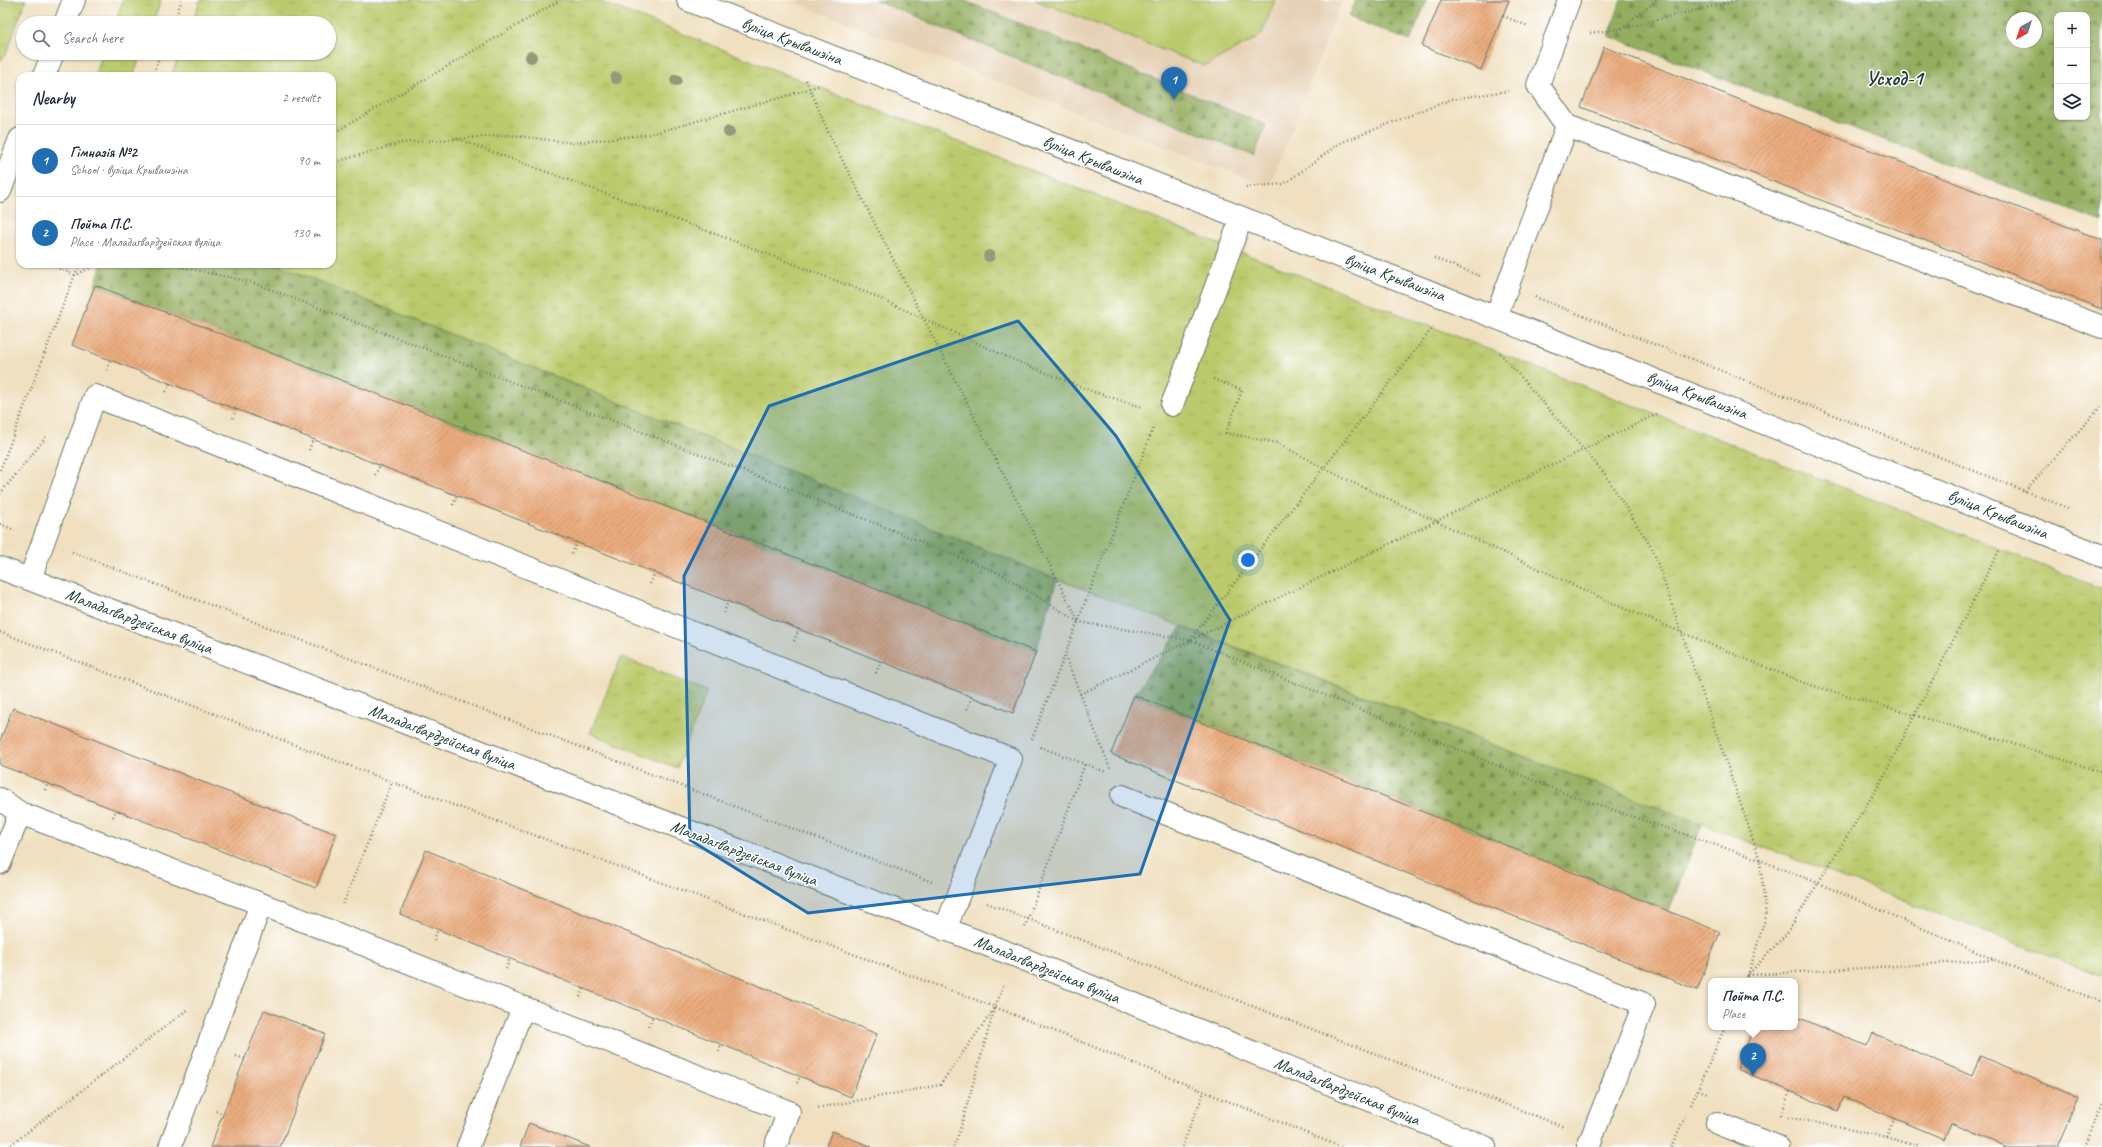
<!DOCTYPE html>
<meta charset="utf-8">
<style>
:root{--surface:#fff;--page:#f2f2f3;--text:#1f2937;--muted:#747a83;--line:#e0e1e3;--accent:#1f6fb2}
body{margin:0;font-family:Caveat,sans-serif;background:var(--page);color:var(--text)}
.controls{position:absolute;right:12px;top:12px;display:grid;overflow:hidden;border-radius:8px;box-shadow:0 1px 3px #0004}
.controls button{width:36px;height:36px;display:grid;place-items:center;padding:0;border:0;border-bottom:1px solid var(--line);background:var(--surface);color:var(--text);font:20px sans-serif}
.compass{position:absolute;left:2006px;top:12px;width:36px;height:36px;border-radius:50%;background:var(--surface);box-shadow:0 1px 3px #0004;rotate:219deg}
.you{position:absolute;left:1248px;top:560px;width:14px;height:14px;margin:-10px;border:3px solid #fff;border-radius:50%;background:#1a73e8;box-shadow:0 0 0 6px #1a73e833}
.badge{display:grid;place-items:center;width:26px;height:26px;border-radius:50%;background:var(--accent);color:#fff;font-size:13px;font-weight:700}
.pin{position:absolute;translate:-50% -33px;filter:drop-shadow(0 1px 2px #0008)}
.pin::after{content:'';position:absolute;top:21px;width:14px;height:12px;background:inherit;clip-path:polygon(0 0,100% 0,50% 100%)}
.popup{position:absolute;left:1708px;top:978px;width:90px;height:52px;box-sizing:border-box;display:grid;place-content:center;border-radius:8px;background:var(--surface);filter:drop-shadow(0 1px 3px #0005);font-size:13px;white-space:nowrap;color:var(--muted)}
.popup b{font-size:15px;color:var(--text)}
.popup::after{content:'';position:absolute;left:50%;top:100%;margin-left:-8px;border:8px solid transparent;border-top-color:var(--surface)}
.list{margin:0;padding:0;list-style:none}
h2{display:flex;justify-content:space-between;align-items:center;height:52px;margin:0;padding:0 16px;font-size:17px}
h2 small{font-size:13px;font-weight:400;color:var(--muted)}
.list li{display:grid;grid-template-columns:26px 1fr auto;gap:12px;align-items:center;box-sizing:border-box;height:72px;padding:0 16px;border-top:1px solid var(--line)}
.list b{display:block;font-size:15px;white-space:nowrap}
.list p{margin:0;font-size:13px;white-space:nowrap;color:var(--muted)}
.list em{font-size:13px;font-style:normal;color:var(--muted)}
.icon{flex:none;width:22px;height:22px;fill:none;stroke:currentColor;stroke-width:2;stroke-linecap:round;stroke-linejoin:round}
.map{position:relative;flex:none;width:2102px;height:1147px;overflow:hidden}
.search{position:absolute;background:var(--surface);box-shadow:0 1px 3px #0004;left:16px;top:16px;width:320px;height:44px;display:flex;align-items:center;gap:10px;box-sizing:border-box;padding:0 14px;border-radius:22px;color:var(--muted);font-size:15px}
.panel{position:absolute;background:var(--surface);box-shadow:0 1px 3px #0004;left:16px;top:72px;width:320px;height:196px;border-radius:12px}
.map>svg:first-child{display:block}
.built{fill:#e6d1b6}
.grass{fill:url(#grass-tufts);stroke:#6d8450}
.forest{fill:url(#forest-firs);stroke:#5a764a;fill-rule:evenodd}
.pitch{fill:#bbca6c;stroke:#6d8450}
.building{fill:url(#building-hatch)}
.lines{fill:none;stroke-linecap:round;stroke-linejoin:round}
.minor-casing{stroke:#687665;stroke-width:24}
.major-casing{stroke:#687665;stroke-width:24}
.path{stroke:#687665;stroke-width:2.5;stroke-dasharray:1 3;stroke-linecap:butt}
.minor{stroke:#fff;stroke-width:22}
.major{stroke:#fff;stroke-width:22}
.tree{fill:#929a7b}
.marked{fill:#1f6fb2;fill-opacity:0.2;stroke:#1f6fb2;stroke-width:3;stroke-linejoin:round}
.labels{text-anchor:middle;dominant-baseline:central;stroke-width:3;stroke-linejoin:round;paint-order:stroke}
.street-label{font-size:17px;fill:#1f3d34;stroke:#fff}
.district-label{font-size:21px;font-weight:bold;fill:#1f3d34;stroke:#fff}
</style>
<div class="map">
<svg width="2102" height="1147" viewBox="0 0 2102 1147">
<defs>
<pattern id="grass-tufts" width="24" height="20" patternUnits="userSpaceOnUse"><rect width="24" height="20" fill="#bbca6c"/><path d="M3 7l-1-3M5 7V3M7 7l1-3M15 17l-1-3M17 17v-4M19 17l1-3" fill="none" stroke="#a0ae5e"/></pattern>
<pattern id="forest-firs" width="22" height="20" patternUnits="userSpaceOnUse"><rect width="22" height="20" fill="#94ae60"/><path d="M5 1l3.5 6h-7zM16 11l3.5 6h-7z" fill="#788f50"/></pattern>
<pattern id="building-hatch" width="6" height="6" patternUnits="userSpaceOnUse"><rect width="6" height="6" fill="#ebac7e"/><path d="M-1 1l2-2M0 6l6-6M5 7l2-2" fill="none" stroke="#be8d68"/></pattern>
</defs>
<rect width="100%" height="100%" fill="#fff"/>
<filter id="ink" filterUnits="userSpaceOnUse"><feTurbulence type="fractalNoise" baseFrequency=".025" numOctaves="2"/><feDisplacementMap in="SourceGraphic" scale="8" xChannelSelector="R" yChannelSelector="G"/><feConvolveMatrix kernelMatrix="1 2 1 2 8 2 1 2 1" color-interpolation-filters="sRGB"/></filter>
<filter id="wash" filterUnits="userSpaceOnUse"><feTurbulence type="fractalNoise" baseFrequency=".012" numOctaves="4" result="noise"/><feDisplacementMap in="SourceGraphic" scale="16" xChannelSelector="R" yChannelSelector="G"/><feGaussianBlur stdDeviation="0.9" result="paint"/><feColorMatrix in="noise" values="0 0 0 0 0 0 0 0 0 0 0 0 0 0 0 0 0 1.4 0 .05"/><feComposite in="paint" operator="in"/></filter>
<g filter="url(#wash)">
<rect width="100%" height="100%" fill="#f0e0c0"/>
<path class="built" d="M789,0h553l-73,187z"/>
<path class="grass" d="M0,0h26l-20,54 -6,7z
M123,0h38l-8,23h-38z
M200,0h396l1506,589v387l-1045,-397 -781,-315h56v-188h-161l9,-23h149v-30h-137z
M103,53h39l-9,23h-38z
M621,657l86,34 -30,77 -87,-35z"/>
<path class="forest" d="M874,0h89l303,125 -12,31z
M1356,0h71l-17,41 -61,-24z
M1621,0h481v222l-493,-186zM2057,15h30v102h-30zM2012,18h24v24h-24z
M102,264h174l781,315 -21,73 -493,-194 -448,-173z
M1181,627l521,197 -33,87 -535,-216z"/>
<path class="pitch" d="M1035,0h240l-14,36 -57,30z"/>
<g id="blocks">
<path class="building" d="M1441,0h68l-28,70 -59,-24z
M1604,47l498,193v69l-521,-202z
M95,285l448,173 493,194 -23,61 -941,-368z
M1134,695l586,237 -23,58 -586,-236z
M13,708l323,126 -20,54 -316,-123v-24z
M426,850l451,184 -26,63 -451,-183z
M264,1010l61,24 -45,113h-70z
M1795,1016l72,30 6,-13 99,43 8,-20 99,42 -21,49h-51l-56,-24 -7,16 -100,-42 -6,14 -101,-42 17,-42h41z
M529,1123l61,24h-70z
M832,1131l40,16h-46z"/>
</g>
</g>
<g filter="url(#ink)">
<use href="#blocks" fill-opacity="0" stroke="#687665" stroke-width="1"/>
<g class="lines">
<defs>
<path id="minor" d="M688,0l1414,556
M1567,126l535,201
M1496,317l71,-191 -29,-41 31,-85
M1172,405l69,-186
M0,568l1016,388 469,191
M30,579l65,-183 916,363 -66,171
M1122,796l522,208 -56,143
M0,799l20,14 241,91 528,208 -14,35
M0,863l20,-50
M1717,1123l61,24
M170,1147l91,-243
M468,1147l55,-139"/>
<path id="major" d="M65,23l9,-23
M44,76l9,-23
M0,191l20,-52"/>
</defs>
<use href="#minor" class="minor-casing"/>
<use href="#major" class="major-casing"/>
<path class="path" d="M1503,16l25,10
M173,23l9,-23
M1621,28l36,-28
M1590,33l29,-4 119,-29
M152,76l9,-23
M806,80l23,54 250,488
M332,134l228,-134
M455,138l287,106 128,50 144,66 80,32 48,15
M332,163l69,-20 109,-8 63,8 78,-9 142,-40 27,-9
M1246,187l38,-3 56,-41 112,-44 56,-8
M1434,258l46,18
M48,264l27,11 24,-11
M168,264l83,18 516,198 232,93 80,49 111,18 377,154 193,66 58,23 177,77 107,42
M1535,297l533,211
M1500,353l104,120 49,77 107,310 6,56 -18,59 246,-15
M107,370l3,-9
M1213,379l29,11 -16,43 51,10 62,33 284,132 181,75 203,59 95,30
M166,392l4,-9
M233,418l3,-9
M309,450l4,-11
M0,470l79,-206
M375,475l5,-10
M2025,491l77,-86
M0,494l47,-58
M453,505l4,-10
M0,524l15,6
M72,552l860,330
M572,554l5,-13
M650,584l5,-12
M724,613l4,-13
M0,632l392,150 603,225 346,140
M1190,640l244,-314
M794,641l5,-12
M1065,656l45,112
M876,673l5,-12
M1080,694l577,-280
M967,709l5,-12
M1032,739l121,-310
M1040,747l66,25
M45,790l3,-7
M113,817l3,-7
M987,903l577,224
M343,904l49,-122
M1025,927l60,-163
M434,940l4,-11
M506,969l4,-11
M1746,981l2,-6 39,-42 92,-148 121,-236
M580,997l4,-9
M649,1026l4,-9
M719,1052l2,-7
M236,1056l9,3
M797,1083l3,-6
M1698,1090l10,3
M1691,1105l34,-78
M818,1108l122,-23 54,-76
M216,1111l7,3
M1781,1115l9,-24
M1788,1117l98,20 34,10
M1886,1137l9,-19
M8,1147l180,-138
M953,1147l6,-14 36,-126 9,-23
M1182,1147l22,-55
M1671,1147l15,-32
M2005,1147v-1
M2085,1147l17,-43"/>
<use href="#minor" class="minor"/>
<use href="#major" class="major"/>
</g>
<g class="tree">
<circle cx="531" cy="57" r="6"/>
<circle cx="616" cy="78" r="6"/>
<circle cx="676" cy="80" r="6"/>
<circle cx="729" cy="132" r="6"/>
<circle cx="989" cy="256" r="6"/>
</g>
</g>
<path class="marked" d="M1018,321l98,115 114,184 -90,254 -332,39 -118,-73 -6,-264 85,-170z"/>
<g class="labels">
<g class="street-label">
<text transform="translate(792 41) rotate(21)">вуліца Крывашэіна</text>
<text transform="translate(1093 160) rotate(22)">вуліца Крывашэіна</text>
<text transform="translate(1395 277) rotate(21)">вуліца Крывашэіна</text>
<text transform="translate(1697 395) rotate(21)">вуліца Крывашэіна</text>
<text transform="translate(1998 514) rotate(22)">вуліца Крывашэіна</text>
<text transform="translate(139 621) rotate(21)">Маладагвардзейская вуліца</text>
<text transform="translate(442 737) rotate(21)">Маладагвардзейская вуліца</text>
<text transform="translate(744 853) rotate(21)">Маладагвардзейская вуліца</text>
<text transform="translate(1047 969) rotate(22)">Маладагвардзейская вуліца</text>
<text transform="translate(1347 1091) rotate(22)">Маладагвардзейская вуліца</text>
</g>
<g class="district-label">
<text x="1894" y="78">Усход-1</text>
</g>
</g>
</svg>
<div class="controls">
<button>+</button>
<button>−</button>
<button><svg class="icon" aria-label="layers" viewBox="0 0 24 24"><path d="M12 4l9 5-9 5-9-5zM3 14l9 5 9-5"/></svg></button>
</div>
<svg class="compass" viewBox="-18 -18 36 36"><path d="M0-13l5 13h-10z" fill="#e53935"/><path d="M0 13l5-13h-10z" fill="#747a83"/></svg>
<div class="you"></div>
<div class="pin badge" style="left:1174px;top:100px">1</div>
<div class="pin badge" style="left:1753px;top:1076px">2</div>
<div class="popup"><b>Пойта П.С.</b>Place</div>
<div class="search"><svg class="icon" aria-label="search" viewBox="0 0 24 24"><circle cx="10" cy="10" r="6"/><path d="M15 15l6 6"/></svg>Search here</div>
<section class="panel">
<h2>Nearby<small>2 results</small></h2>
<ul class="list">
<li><span class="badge">1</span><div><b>Гімназія №2</b><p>School · вуліца Крывашэіна</p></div><em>90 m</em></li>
<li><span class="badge">2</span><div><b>Пойта П.С.</b><p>Place · Маладагвардзейская вуліца</p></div><em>130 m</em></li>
</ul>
</section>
</div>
